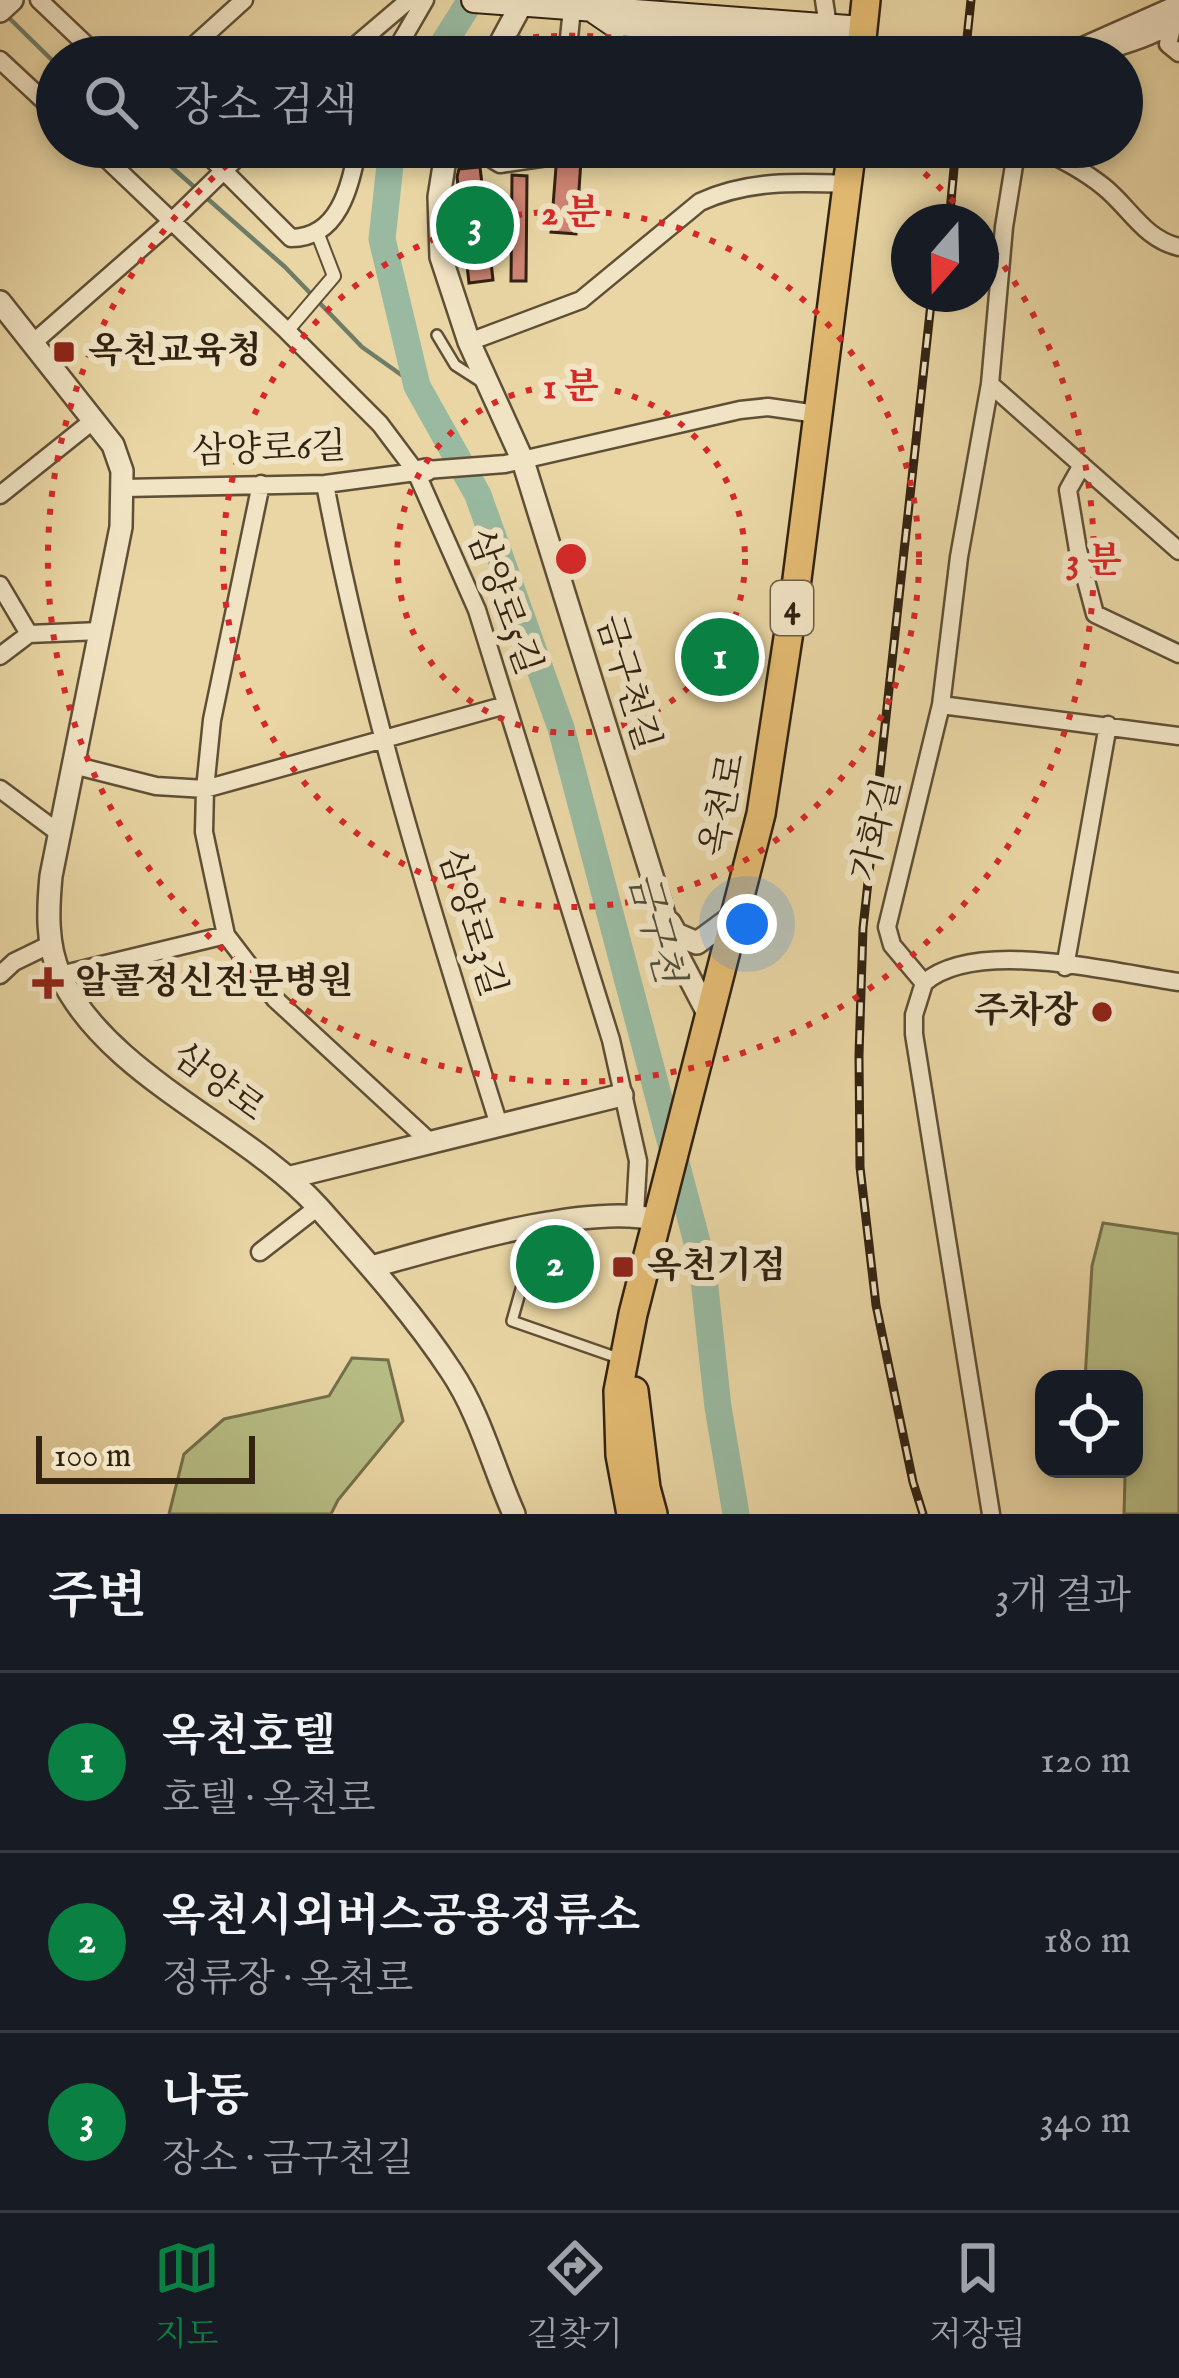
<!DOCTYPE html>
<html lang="ko">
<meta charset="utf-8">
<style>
:root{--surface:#171b24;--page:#20242c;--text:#f1f3f6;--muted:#9ea1a6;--line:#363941;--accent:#0b8043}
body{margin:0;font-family:"IM FELL English","Noto Serif KR",serif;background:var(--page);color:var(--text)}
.controls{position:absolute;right:36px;bottom:36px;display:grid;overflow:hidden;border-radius:24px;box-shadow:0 6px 18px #0003}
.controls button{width:108px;height:108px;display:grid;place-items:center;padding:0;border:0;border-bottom:3px solid var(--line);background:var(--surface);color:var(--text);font:60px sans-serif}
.compass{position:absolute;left:891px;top:204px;width:108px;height:108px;border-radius:50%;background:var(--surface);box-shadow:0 6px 18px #0003;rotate:200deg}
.scale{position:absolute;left:36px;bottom:30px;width:219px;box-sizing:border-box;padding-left:12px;border:6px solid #312212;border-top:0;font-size:33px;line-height:42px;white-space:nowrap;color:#312212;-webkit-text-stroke:9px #f1e4c4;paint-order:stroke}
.you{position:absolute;left:747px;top:924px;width:42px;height:42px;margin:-30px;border:9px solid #fff;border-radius:50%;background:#1a73e8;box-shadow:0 0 0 18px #1a73e833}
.badge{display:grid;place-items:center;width:78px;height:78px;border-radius:50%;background:var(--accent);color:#fff;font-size:39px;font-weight:700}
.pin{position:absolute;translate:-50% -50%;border:6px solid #fff;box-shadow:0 3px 12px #0006}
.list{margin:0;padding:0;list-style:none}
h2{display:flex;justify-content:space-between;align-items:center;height:156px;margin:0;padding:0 48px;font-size:51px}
h2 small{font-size:39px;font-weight:400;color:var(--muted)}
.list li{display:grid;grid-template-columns:78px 1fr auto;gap:36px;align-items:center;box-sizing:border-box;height:180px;padding:0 48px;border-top:3px solid var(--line)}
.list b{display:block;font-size:45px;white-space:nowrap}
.list p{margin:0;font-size:39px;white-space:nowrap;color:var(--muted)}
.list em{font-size:39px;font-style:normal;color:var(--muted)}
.icon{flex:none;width:66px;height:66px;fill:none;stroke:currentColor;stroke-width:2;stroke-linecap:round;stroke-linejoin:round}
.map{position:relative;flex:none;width:1179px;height:1514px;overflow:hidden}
.search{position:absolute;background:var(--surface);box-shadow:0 6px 18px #0003;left:36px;right:36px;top:36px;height:132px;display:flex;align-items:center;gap:30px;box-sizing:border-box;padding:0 42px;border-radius:66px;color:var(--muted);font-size:45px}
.sheet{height:696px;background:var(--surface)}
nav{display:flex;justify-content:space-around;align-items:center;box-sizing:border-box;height:168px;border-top:3px solid var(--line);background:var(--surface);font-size:33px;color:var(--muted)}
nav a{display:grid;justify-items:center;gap:6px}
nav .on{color:var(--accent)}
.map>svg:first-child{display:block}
.green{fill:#b7bd85;stroke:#74704c;stroke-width:3}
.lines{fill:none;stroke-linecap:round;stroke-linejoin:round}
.stream{stroke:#6f7d68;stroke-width:4.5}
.river{stroke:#99baa1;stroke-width:27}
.building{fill:#cf8473;stroke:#312212;stroke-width:3}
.tertiary-tunnel{stroke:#c4b287;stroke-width:21;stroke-dasharray:21 10;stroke-linecap:butt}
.service-casing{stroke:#5f4f36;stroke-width:14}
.pedestrian-casing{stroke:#5f4f36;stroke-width:16}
.minor-casing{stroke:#5f4f36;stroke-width:21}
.tertiary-casing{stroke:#5f4f36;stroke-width:26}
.secondary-casing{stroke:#312212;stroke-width:28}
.primary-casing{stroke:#312212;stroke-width:32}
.service{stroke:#f1e4c4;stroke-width:9}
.pedestrian{stroke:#f1e4c4;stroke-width:12}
.minor{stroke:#f1e4c4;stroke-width:16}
.tertiary{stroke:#f1e4c4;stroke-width:21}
.secondary{stroke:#f1e4c4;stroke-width:24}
.primary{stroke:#e4bb72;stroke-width:27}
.rail-casing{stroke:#312212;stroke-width:9}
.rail{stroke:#f1e4c4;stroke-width:4.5;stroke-dasharray:14;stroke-linecap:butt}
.ring{fill:none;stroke:#d62828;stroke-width:6;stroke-dasharray:6 12}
.poi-dot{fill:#8f2418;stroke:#f1e4c4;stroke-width:4.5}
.labels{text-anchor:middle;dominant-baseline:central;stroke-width:12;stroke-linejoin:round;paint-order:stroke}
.shield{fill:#f1e4c4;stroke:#6b5c47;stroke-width:3}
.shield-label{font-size:33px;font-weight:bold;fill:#312212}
.poi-label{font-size:36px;font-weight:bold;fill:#312212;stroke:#f1e4c4;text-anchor:start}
.street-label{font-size:36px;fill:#312212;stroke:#f1e4c4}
.water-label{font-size:39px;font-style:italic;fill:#50503d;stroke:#f1e4c4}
.centre{fill:#d62828;stroke:#f1e4c4;stroke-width:6}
.ring-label{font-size:36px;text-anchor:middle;font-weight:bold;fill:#d62828;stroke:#f1e4c4;stroke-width:12;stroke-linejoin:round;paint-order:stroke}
</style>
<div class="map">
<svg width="1179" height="1514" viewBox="0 0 1179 1514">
<rect width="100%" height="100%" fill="#e9d6a4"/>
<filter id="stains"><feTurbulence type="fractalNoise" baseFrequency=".00167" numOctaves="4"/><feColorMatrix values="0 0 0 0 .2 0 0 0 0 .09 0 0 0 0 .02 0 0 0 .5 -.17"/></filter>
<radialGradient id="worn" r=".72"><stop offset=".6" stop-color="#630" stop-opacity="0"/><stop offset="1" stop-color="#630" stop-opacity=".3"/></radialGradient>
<path class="green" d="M1103,1223l76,11v280h-55l1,-36 -9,-9h18v-90h-49l7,-113z
M352,1358l36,2 15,61 -65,79 -7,14h-162l15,-60 40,-35 105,-23z"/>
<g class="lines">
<path class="stream" d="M4,13l53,52
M149,147l136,120 77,80 55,39"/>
<path class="river" d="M435,57l36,-57
M392,147l-10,92 35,147 61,109 83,233 141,533 16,146 18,107"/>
</g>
<path class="building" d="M568,159l13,1 -5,74 -25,-2 5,-65z
M480,167l13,113 -24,3 -12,-106 2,-8z
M512,175l15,1 -1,105h-15z"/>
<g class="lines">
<path class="tertiary-tunnel" d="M794,47l151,10"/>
<defs>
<path id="service" d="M437,335l18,30 28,18
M527,1268l-15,53 109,38"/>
<path id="pedestrian" d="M287,331l47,-55 -17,-44"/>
<path id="minor" d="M39,0l60,57
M824,0l4,26
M1173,24l-5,20 11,9
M181,57l63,-57
M342,57l67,-57
M392,57l33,-57
M567,57l5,-48
M1091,57c29,-14 75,-18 88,-46
M0,60l57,53
M94,147l193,184 93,93 36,48 61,138 134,430 27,121 -3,53
M200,147l91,91c49,0 59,-53 67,-91
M472,147l28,17 47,-7 17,-10
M1036,147c25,12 47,23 68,40 26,21 40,52 75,60
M34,342l138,-121 76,-74
M469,342l112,-42 119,-98c47,-22 97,-20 148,-18
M990,384l189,167
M1082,465l-14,25 10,60 17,64 84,40
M426,470l79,-6 235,-54 28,-3 49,7
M261,484l-49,236 -7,69 -1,43 22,103 49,64 155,143
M325,484c41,218 107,429 174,641
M124,488l201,-4 91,-12
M0,495l95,-76
M0,585l29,49 -29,22
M29,634l71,-3
M941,705l238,31
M73,765l83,21 49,3 301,-84
M0,789l59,44
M1065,967l43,-242
M0,975l14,-13 37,-18
M60,975l166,-40
M924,983c52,-46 190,-10 255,-1
M260,1252l58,-45
M991,1514l-77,-480v-19l10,-32 -32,-38 -5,-18 54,-222 18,-148 31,-173 14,-157 13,-80"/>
<path id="tertiary" d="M0,11l12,-11
M493,57l28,-52
M1064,57l115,-51
M447,147l-8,50 2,60 28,85 54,119 152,489 36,69
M0,302l113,143 9,26 -1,56 -70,349c-3,32 -5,68 9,99 47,101 186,152 258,232 46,52 95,106 133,164 29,43 42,96 63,143
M416,472l10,-2
M670,923l6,11 21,9 38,-28
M291,1177l331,-82
M371,1267c72,-20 217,-65 286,-47"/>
<path id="secondary" d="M474,0l388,29
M596,12l25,17 173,18"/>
<path id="primary" d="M860,57l6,-57
M634,1391l12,97 7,26
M631,1514l-11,-59 -2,-64 15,-77 128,-500 36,-235 55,-432"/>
</defs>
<use href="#service" class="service-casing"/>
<use href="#pedestrian" class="pedestrian-casing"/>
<use href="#minor" class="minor-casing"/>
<use href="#tertiary" class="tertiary-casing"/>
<use href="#secondary" class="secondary-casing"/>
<use href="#primary" class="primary-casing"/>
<use href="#service" class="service"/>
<use href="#pedestrian" class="pedestrian"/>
<use href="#minor" class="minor"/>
<use href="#tertiary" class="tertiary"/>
<use href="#secondary" class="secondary"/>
<use href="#primary" class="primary"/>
<defs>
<path id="rail" d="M965,57l6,-57
M949,222l7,-75
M923,1514l-10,-32 -37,-177 -16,-138 -1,-112 4,-127 69,-634"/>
</defs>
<use href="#rail" class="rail-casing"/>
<use href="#rail" class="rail"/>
</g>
<g class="ring">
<circle cx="571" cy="559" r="174"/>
<circle cx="571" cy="559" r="348"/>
<path d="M427 56A523 523 0 0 1 715 56M897 150A523 523 0 0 1 969 219M983 237A523 523 0 1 1 245 150"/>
</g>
<g class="poi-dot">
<rect x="52" y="340" width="24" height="24" rx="6"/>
<path d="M42 965h12v12h12v12h-12v12h-12v-12h-12v-12h12z"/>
<circle cx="1102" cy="1012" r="12"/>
<rect x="611" y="1255" width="24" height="24" rx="6"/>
</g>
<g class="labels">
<rect class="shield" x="771" y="581" width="42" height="54" rx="9"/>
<g class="shield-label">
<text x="792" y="608">4</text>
</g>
<g class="poi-label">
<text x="88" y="352">옥천교육청</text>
<text x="75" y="983">알콜정신전문병원</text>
<text x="1078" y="1012" text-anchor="end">주차장</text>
<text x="647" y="1267">옥천기점</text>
</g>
<g class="street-label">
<text transform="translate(269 450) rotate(-2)">삼양로6길</text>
<text transform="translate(503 602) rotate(70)">삼양로5길</text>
<text transform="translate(627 683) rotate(73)">금구천길</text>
<text transform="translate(724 805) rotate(-79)">옥천로</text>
<text transform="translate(877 830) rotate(-76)">가화길</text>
<text transform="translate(471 923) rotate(73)">삼양로3길</text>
<text transform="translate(218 1083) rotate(37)">삼양로</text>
</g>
<g class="water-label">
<text transform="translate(654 928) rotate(75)">금구천</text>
</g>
</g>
<circle cx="571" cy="559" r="18" class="centre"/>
<g class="ring-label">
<text x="571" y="224">2 분</text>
<text x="571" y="398">1 분</text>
<text x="1094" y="572">3 분</text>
</g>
<rect width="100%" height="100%" filter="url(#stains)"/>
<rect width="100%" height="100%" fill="url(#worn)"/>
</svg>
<div class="controls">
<button><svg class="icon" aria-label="locate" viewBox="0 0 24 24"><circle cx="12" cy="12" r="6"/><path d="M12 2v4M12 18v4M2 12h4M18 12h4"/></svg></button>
</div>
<svg class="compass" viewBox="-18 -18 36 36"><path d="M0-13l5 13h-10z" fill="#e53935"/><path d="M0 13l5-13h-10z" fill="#9ea1a6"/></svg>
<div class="scale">100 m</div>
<div class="you"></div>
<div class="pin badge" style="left:720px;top:657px">1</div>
<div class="pin badge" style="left:555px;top:1264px">2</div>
<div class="pin badge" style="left:475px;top:225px">3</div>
<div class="search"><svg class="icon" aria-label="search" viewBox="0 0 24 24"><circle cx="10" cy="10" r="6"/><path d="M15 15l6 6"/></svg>장소 검색</div>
</div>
<section class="sheet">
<h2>주변<small>3개 결과</small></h2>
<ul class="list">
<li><span class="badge">1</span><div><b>옥천호텔</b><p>호텔 · 옥천로</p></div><em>120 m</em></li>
<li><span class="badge">2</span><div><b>옥천시외버스공용정류소</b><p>정류장 · 옥천로</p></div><em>180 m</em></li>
<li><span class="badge">3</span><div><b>나동</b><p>장소 · 금구천길</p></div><em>340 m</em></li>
</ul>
</section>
<nav>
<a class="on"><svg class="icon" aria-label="map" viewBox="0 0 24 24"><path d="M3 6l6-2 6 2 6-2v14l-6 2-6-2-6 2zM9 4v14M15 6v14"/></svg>지도</a>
<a><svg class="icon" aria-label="directions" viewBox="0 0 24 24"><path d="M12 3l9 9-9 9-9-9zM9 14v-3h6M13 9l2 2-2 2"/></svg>길찾기</a>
<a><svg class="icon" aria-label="saved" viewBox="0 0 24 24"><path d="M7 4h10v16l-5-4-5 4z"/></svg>저장됨</a>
</nav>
